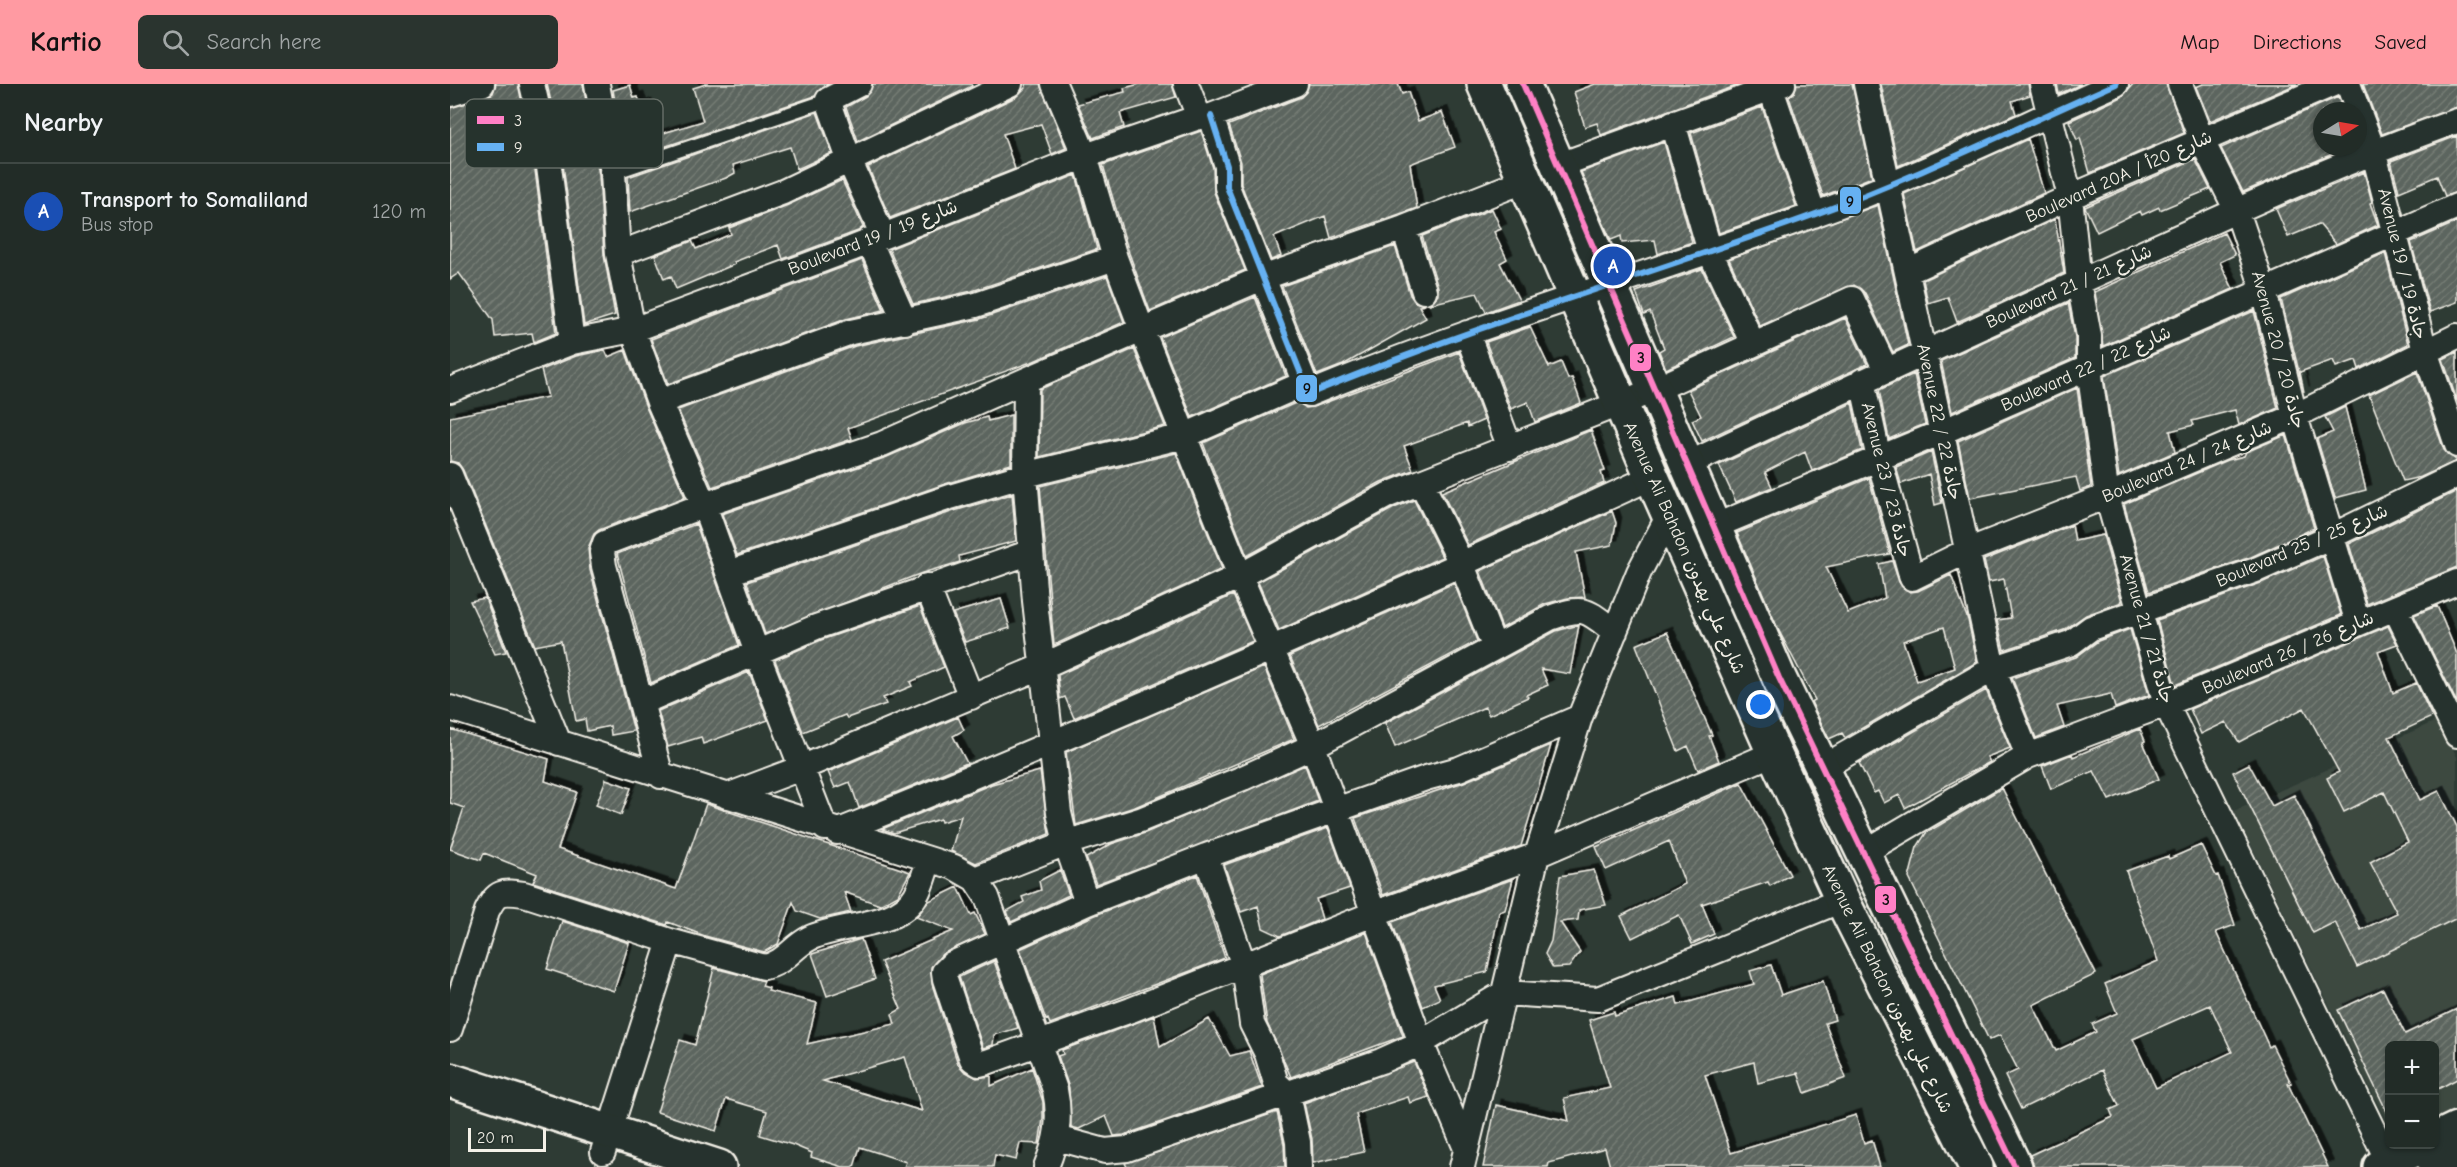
<!DOCTYPE html>
<meta charset="utf-8">
<style>
:root{--surface:#222c27;--page:#2a342f;--text:#f1f3f6;--muted:#a2a7a7;--line:#3f4844;--accent:#ff9aa2}
body{margin:0;font-family:"Comic Neue","Playpen Sans Arabic",sans-serif;background:var(--page);color:var(--text)}
.controls{position:absolute;right:18px;bottom:18px;display:grid;overflow:hidden;border-radius:9px;box-shadow:0 2px 4px #0004}
.controls button{width:54px;height:54px;display:grid;place-items:center;padding:0;border:0;border-bottom:2px solid var(--line);background:var(--surface);color:var(--text);font:30px sans-serif}
.compass{position:absolute;left:1863px;top:18px;width:54px;height:54px;border-radius:50%;background:var(--surface);box-shadow:0 2px 4px #0004;rotate:79deg}
.scale{position:absolute;left:18px;bottom:15px;width:78px;box-sizing:border-box;padding-left:6px;border:3px solid #f4f1e8;border-top:0;font-size:16px;line-height:21px;white-space:nowrap;color:#f4f1e8;-webkit-text-stroke:4px #26332d;paint-order:stroke}
.you{position:absolute;left:1311px;top:621px;width:21px;height:21px;margin:-15px;border:4px solid #fff;border-radius:50%;background:#1a73e8;box-shadow:0 0 0 9px #1a73e833}
.badge{display:grid;place-items:center;width:39px;height:39px;border-radius:50%;background:var(--accent);color:#fff;font-size:20px;font-weight:700}
.pin{position:absolute;translate:-50% -50%;border:3px solid #fff;box-shadow:0 2px 6px #0006}
.list{margin:0;padding:0;list-style:none}
h2{display:flex;justify-content:space-between;align-items:center;height:78px;margin:0;padding:0 24px;font-size:26px}
h2 small{font-size:20px;font-weight:400;color:var(--muted)}
.list li{display:grid;grid-template-columns:39px 1fr auto;gap:18px;align-items:center;box-sizing:border-box;height:96px;padding:0 24px;border-top:2px solid var(--line)}
.list b{display:block;font-size:22px;white-space:nowrap}
.list p{margin:0;font-size:20px;white-space:nowrap;color:var(--muted)}
.list em{font-size:20px;font-style:normal;color:var(--muted)}
.icon{flex:none;width:33px;height:33px;fill:none;stroke:currentColor;stroke-width:2;stroke-linecap:round;stroke-linejoin:round}
.map{position:relative;flex:none;width:2007px;height:1083px;overflow:hidden}
header{display:flex;align-items:center;gap:36px;box-sizing:border-box;height:84px;padding:0 30px;background:var(--accent);color:#111}
header strong{font-size:28px}
nav{display:flex;gap:33px;margin-inline-start:auto;font-size:21px}
.search{width:420px;height:54px;background:var(--page);display:flex;align-items:center;gap:15px;box-sizing:border-box;padding:0 21px;border-radius:9px;color:var(--muted);font-size:22px}
main{display:flex}
aside{flex:1;background:var(--surface)}
.map>svg:first-child{display:block}
.built{fill:#3c4841}
.building{fill:url(#building-hatch);stroke:#f4f1e8;stroke-width:1.5;fill-rule:evenodd;filter:url(#shadow)}
.lines{fill:none;stroke-linecap:round;stroke-linejoin:round}
.lane-casing{stroke:#f4f1e8;stroke-width:16}
.street-casing{stroke:#f4f1e8;stroke-width:28}
.secondary-casing{stroke:#f4f1e8;stroke-width:38}
.primary-casing{stroke:#f4f1e8;stroke-width:38}
.lane{stroke:#26332d;stroke-width:12}
.street{stroke:#26332d;stroke-width:24}
.secondary{stroke:#26332d;stroke-width:33}
.primary{stroke:#26332d;stroke-width:33}
.bus-1-casing{stroke:#26332d;stroke-width:10}
.bus-2-casing{stroke:#26332d;stroke-width:10}
.bus-1{stroke:#ff80c5;stroke-width:6}
.bus-2{stroke:#66b1f2;stroke-width:6}
.labels{text-anchor:middle;dominant-baseline:central;stroke-width:5;stroke-linejoin:round;paint-order:stroke}
.street-label{font-size:18px;fill:#f4f1e8;stroke:#26332d}
.key{fill:#26332d;stroke:#646c65;stroke-width:1.5}
.key-label{font-size:16px;fill:#f4f1e8}
.line-badge{stroke:#26332d;stroke-width:2}
.pale-badge-label{font-size:16px;text-anchor:middle;font-weight:bold;fill:#111}
</style>
<header>
<strong>Kartio</strong>
<div class="search"><svg class="icon" aria-label="search" viewBox="0 0 24 24"><circle cx="10" cy="10" r="6"/><path d="M15 15l6 6"/></svg>Search here</div>
<nav><a>Map</a><a>Directions</a><a>Saved</a></nav>
</header>
<main>
<aside>
<h2>Nearby<small></small></h2>
<ul class="list">
<li><span class="badge" style="background:#1a4fb4">A</span><div><b>Transport to Somaliland</b><p>Bus stop</p></div><em>120 m</em></li>
</ul>
</aside>
<div class="map">
<svg width="2007" height="1083" viewBox="0 0 2007 1083">
<defs>
<pattern id="building-hatch" width="6" height="6" patternUnits="userSpaceOnUse" patternTransform="scale(1.5)"><rect width="6" height="6" fill="#5c655e"/><path d="M-1 1l2-2M0 6l6-6M5 7l2-2" fill="none" stroke="#747c75"/></pattern>
<filter id="shadow"><feDropShadow dx="5.5" dy="-5.5" stdDeviation="0" flood-color="#0009"/></filter>
</defs>
<rect width="100%" height="100%" fill="#2e3b34"/>
<filter id="ink" filterUnits="userSpaceOnUse"><feTurbulence type="fractalNoise" baseFrequency=".0167" numOctaves="2"/><feDisplacementMap in="SourceGraphic" scale="12" xChannelSelector="R" yChannelSelector="G"/><feConvolveMatrix kernelMatrix="1 2 1 2 8 2 1 2 1" color-interpolation-filters="sRGB"/></filter>
<g filter="url(#ink)">
<path class="built" d="M1988,636l19,37v363l-22,12 -1,-86h-44l-1,81 -155,-316z"/>
<path class="building" d="M46,0h22l14,63 24,186 -22,9 -2,-9 -37,4 -2,-17 -34,-47 -9,6v-171l37,-11 6,-4z
M97,0h36l16,91 5,80 11,60 -31,10 -24,-183z
M256,0h122l-13,12 -190,64 -12,-70 17,-5 4,13 4,-1 3,9 5,-2 11,31 46,-14 -10,-33z
M423,0h98l1,2 -114,55 -12,-34 20,-11z
M575,0h15l26,64 -14,6 -11,-30 -38,10 12,35 -125,49 -22,-51 148,-70 10,-10z
M690,0h32l4,13 -56,16 4,14 -31,11 -15,-34 47,-12 -1,-4z
M859,0h89l4,10 6,-2 10,29 24,-9 13,35 -45,17 7,44 -86,30 -6,-22 -51,21 7,19 -10,4 -30,-76v-22l-12,-37 72,-28 5,-5z
M1145,0h146l-140,51 -4,-12 -12,4 -11,-35z
M1347,0h55l20,93 -49,19 -34,-99 5,-4z
M1431,0h147l2,11 -18,6 4,13 -118,52z
M1607,0h24l-22,10z
M1683,0h33l18,49 -94,40 -10,-35 -3,2 -8,-19 53,-24z
M1753,0h94l-87,37 -14,-34z
M1913,0h94v23l-75,27z
M1888,13l5,14h-21v36h27l-106,45 -22,-44z
M1312,23l34,99 -77,27 -28,-100z
M367,28l15,41 -35,16 -7,-22 -57,18 2,8 -9,5 -96,34 -2,-35z
M751,47l12,37 1,24 31,78 -95,41 -21,-58 -26,-88z
M2007,52v56l-12,4 -8,-20 -38,16 -8,-31z
M1578,55l16,54 -127,59 -13,-58z
M1214,58l28,100 -34,12 -3,-14 -33,3 -1,-7 -10,4 -30,-68z
M1745,75l15,30 -50,21 -1,-3 -17,8 -2,-4 -43,21 -12,-25z
M1914,88l8,30 -2,1 8,22 -42,19 -17,-20 -31,13 -12,-28z
M626,91l21,74 -125,42 -59,13 -24,-55z
M392,96l21,47 -5,4 -75,28 -5,-14 -44,17 1,2 -59,25 -5,-13 -7,3 -9,-24 37,-14 4,8 35,-15 -2,-6 59,-23z
M1428,121l30,140 -15,7 -28,-59 -11,-8 -94,41 -31,-67z
M1042,125l9,20 -7,3 13,27 -7,4 19,37 -33,12 -9,-19 -47,11 8,-9v-8l-16,-51z
M1605,135l9,54 -107,49 -9,-25 -20,6 -5,-23z
M2007,138v80l-27,10 -19,-70z
M1774,149l11,22 -15,7 13,27 -130,57 -8,-54z
M945,162l15,49 5,7 10,3 -6,1 7,12 -83,47 -26,10 -35,-89z
M1935,169l23,91 -49,25 -3,-9 -20,7 -3,-7 -33,12 4,20 -23,-93z
M412,176l22,50 -38,9 -178,65 -17,-45z
M1252,185l32,68 -68,32 -7,-18 5,-3 -14,-36 -6,3 -8,-23z
M657,192l17,46 -90,39 -186,67 4,11 -140,48 -34,-77 177,-64 125,-27z
M805,213l31,79 -94,41 -32,-80z
M1618,219l7,34v21l-123,54 -11,-51z
M1804,227l24,97 -39,17 -4,-15 -43,11 2,4 -24,6 5,21 -56,24 -15,-100z
M1395,234l22,46 -165,77 -10,-21 9,-4 -13,-26z
M1080,243l19,40 12,-5 7,17 4,-1 9,25 -46,19 -7,-20 -17,7 -25,-67z
M684,265l31,77 -126,31 1,-68z
M155,266l3,7 17,-7 21,57 39,90 -86,33 -5,4 -6,14 2,22 44,161 -23,4 -1,-9 -23,5 -2,-12 -9,2 -15,-80 -26,5 -72,-176 -5,-7 -8,-2v-44l98,-20 -7,-27 35,-14z
M1009,268l25,68 -16,7 -1,-4 -63,23 9,24 -32,12 -134,74 -44,-113 95,-41 8,6 8,-1z
M2007,268v49l-14,-42z
M1967,288l27,78 13,11 -36,16 -18,4 -34,-86z
M1464,290l11,50 -36,15 -10,-49z
M1627,304l14,99 -11,4 -4,-14 -106,21 -12,-57z
M1402,319l10,47 -50,21 -7,-19 -40,20 7,15 -36,15 -17,-37z
M1895,323l21,83 -31,8 -18,-59 16,-7 -8,-15z
M561,331v49l-66,20 -208,71 -15,-41 165,-57 78,-34 22,-6 1,4z
M1141,346l14,41 -4,1 3,11 -136,62 -26,-53z
M1836,351l28,93 -63,29 -102,35 -25,-88 104,-44 16,-4 2,-4z
M1481,368l11,51 -7,2 -6,-31 -28,10 -5,-17z
M726,369l46,116 -168,76 -14,-159z
M1419,394l21,76 -64,13 22,46 37,-15 -6,-34 13,-3 7,21 11,10 8,-1 33,-16 17,45 9,42 -132,76 -3,-5 -13,6 -18,-37 4,-2 -37,-71 -41,-96zM1494,543l11,41 -38,13 -14,-40z
M2007,407v76l-90,37 -18,-60z
M562,410l4,47 -57,15 1,6 -38,11 -157,61 -18,-52 207,-71z
M964,416l28,57 -163,73 -21,-48 136,-74z
M1162,427l4,12 -4,22 -36,7 9,45 -17,1 -23,6 -43,24 -22,-57z
M246,440l43,121 -88,38 -34,-129z
M1622,441l3,16 28,-6 19,67 -36,13 -22,15 -60,20 -7,-30 14,-2 -7,-39 -15,3 -5,-22z
M1873,472l18,59 -166,70 -18,-65 104,-37z
M1004,499l23,58 -158,84 -29,-69z
M783,511l20,46 -179,77 -9,-21 -5,2 -2,-24z
M35,514l21,54 -11,2 -25,-53z
M551,515l9,29 -45,14 -12,-29z
M470,522l24,61 -34,15 2,4 -29,12 3,6 -39,14 -2,-3 -42,17 -28,-72 46,-20z
M1987,522l20,48v49l-43,-88z
M1129,541l-9,49 -29,-5 7,16 -22,10 2,2 -39,18 -4,-8 -90,40 -10,-24 171,-92z
M1938,542l9,18 -19,7 15,42 23,-10 16,34 -43,20 31,63 19,-9 18,36v91l-100,49 -22,-45 -22,11 -80,-161 16,-8 23,42 22,-11 67,135 36,-17 -27,-51 38,-20 -24,-50 -40,20 -17,-34 12,-6 -35,-64 -65,34 -13,-20 -25,12 -11,-25z
M1680,545l19,66 -34,13 -4,-14 -54,12 7,21 -28,11 -24,-60 64,-21 22,-16z
M1217,548l45,103 -3,1 10,25 -21,9 -10,-24 -10,5 -42,-106z
M814,583l30,72 -159,68 -59,18 -10,-73z
M299,588l19,48 -65,24 -2,-7 -33,10 -10,-36z
M1536,606l24,58 -23,9 3,5 -85,46 -6,-13 -15,8 -6,-12 -4,2 -15,-30z
M508,633l6,13 -11,6 14,27 -108,45 -9,-26 -15,6 -7,-16z
M0,645l99,30 -4,22 32,11 -19,57 118,40 30,-85 204,68 -12,23 -18,10 -36,-13 7,20 -31,7 -23,-8 -4,-9 -15,42 -14,8 -59,-16 -37,-14 -1,3 -134,-43 4,-8 -53,-21 -3,7 -31,-11 14,-41 -14,-5z
M1690,645l5,12 -2,1 16,37 -50,21 -15,-29 -43,18 -9,-23 30,-12 1,3z
M1101,661l-30,101 -138,49 -28,-77 109,-36z
M855,681l13,36 -222,83 -10,-26 25,-14 34,-11z
M590,687l9,63 -73,29 -25,-12 10,-35 -20,6 -1,-3 -46,14 -12,-4 110,-45z
M156,695l25,9 -10,27 -25,-10z
M1291,699l49,92 -20,11 -2,-4 -66,22 12,30 -22,10 -13,-29 -47,23 -11,-22 64,-32 -16,-43 -63,29 -10,-23z
M1552,704l94,186 -63,31 23,46 40,-19 -4,-8 25,-11 -12,-29 53,-23 -32,-90 42,-15 1,3 32,-14 15,31 2,-1 17,50 -19,7 53,115 3,-2 19,38 -3,1 40,83h-294l-4,-12 83,-38 -3,-7 9,-4 -17,-36 -81,39 -16,-33 13,-6 -18,-35 -11,5 -80,-162 8,-31 9,-14zM1760,921l22,47 -76,36 -23,-49z
M878,744l22,60 -34,11 6,20 -42,17 -17,-8 -5,-22 -17,6 -17,-47z
M610,786l9,25 -58,27 -4,-11 17,-9 -2,-5 19,-7 -2,-9z
M1144,786l12,35 -27,5 -1,10 -18,2 20,30 -11,15 -16,1 -8,-14 6,-13 9,-65z
M747,791l28,83 -175,66 -2,-5 -2,1 -26,-71 73,-33z
M1063,795l-8,31 -6,2 -12,60 -53,13 6,14 -17,8 -31,-85z
M508,803l13,28 4,-2 10,21 -43,20 -11,13 1,17 26,80 6,7 13,7 14,-2v10l41,-18 11,34v17l-4,25 -19,-1 -4,17 -21,-5 -2,12h-89l2,-5 -46,-15 -6,20h-11l-32,-10 1,-4 -19,-8 -33,-10 7,-24 -41,-12 -10,32 -59,-19 23,-72 15,5 19,-77 50,13 -2,5 7,2 -1,3 49,12 -10,41 88,-20 -3,-10 9,-5 -20,-47 72,-31 -37,-14 13,-16zM455,973l17,54 -99,-30z
M112,837l67,22 -15,48 -67,-22z
M916,848l37,104 -112,41 -24,-54 -7,-49z
M411,855l14,40 -48,17 -15,-42z
M544,877l24,67 -24,7 -1,10 -10,3 -24,-71z
M1321,881l10,30 42,-14 12,39 -10,3 21,55 -41,15 -7,-20 -40,10 -4,-21 -49,13 26,78 125,-38 8,28 8,-3 8,27h-270l-5,-19 -56,15 -1,4h-65l13,-62 73,16 -5,-23 46,-10 -21,-68 25,-8 1,4 61,-19 2,8 76,-21 -4,-13z
M1933,905l22,45 52,-25v70l-23,12v-45h-44v72l-52,-108z
M704,932l6,31 49,-28 21,37 19,-5 13,36 -138,48 -10,1 -8,-20 -27,13 -8,-2 -2,-39 -11,-32 5,-2 -1,-4z
M964,978l15,35 -19,6 -2,-6 -52,17 8,38 -51,11 -1,-24 -8,-36z
M827,1028l7,32 1,23h-158l-2,-4z"/>
<g class="lines">
<defs>
<path id="lane" d="M163,89l215,-73"/>
<path id="street" d="M82,0l14,60 26,198
M147,0l16,89 5,81 15,76 26,72 45,103 53,148 68,175
M409,0l-31,16 22,62 32,72
M604,0l31,72 30,102 27,72 98,246 73,170 108,297 44,103
M736,0l13,33
M1416,0l127,585 35,87
M1592,0l28,113 9,85 10,54v33l18,127 59,208 225,463
M1730,0l22,57 35,70 27,80 31,125 63,207
M1898,0l25,66 52,201 32,94
M1321,5l43,126
M0,10l32,-10
M761,32l16,50v21l82,207c165,-69 336,-118 504,-179 104,-38 203,-87 303,-131
M1223,39l37,129 43,92
M1107,82l226,-82
M954,144l20,63
M419,156l36,82
M168,170l165,-62 227,-108
M1457,188l163,-75 263,-113
M1017,249l43,115
M1412,297l17,78 33,119 55,-27 140,-55 188,-80 162,-80
M0,306l122,-48 61,-12 218,-81 234,-93 114,-39 12,-1 84,-32
M209,318l192,-70 125,-27 139,-47
M1236,381c145,-69 290,-136 437,-203 110,-50 220,-101 334,-141
M0,391l109,268
M971,398l41,83 32,81
M1263,443l229,-95 515,-226
M279,489l221,-76 75,-22 159,-39 121,-53
M477,502l44,111
M1945,524l62,127
M193,618l173,-75 215,-75
M0,624l504,159 21,12 12,18 68,193c6,29 2,50 -9,77
M1130,633l-121,52 -33,9 -220,78 -119,47 -135,61 -8,8 1,7 27,80 7,5 8,-2 144,-52 242,-96 164,-59 237,-102
M1372,684l171,-99 78,-26 20,-15 165,-58 76,-34 125,-61
M211,692l-57,-210 -2,-14 3,-9 99,-38 178,-61 144,-64
M277,712l74,-28 242,-102 197,-90 148,-81 266,-105 198,-91 34,71
M387,748c275,-111 546,-231 815,-355
M1413,769l165,-97 138,-52 291,-122
M756,772l38,110 8,58 15,30 9,29 12,11 10,48 1,25
M525,795l91,-36 74,-23 103,-42 70,-32 237,-128c36,-13 36,-8 65,14
M637,819l-21,-60 -7,-30 -24,-212 -10,-126 1,-95 236,-102 142,-50 122,-48
M0,945l37,-118c10,-20 15,-20 37,-17l146,47 94,26c21,-4 28,-20 46,-29 32,-15 88,-10 106,-43 6,-10 9,-24 13,-35
M607,1054l48,13 22,-2 254,-88 40,-18 83,-50 94,6 244,-99
M153,1068l67,-211
M1012,1083l75,-312 43,-138 59,-145 30,-57"/>
<path id="secondary" d="M1034,0l168,393 122,276 68,147 134,267
M1073,0l256,594 236,489"/>
<path id="primary" d="M0,996l269,87
M1984,1056l23,-11
M1930,1083l45,-23
M1985,1083l22,-11"/>
</defs>
<use href="#lane" class="lane-casing"/>
<use href="#street" class="street-casing"/>
<use href="#secondary" class="secondary-casing"/>
<use href="#primary" class="primary-casing"/>
<use href="#lane" class="lane"/>
<use href="#street" class="street"/>
<use href="#secondary" class="secondary"/>
<use href="#primary" class="primary"/>
<defs>
<path id="bus-1" d="M1073,0l256,594 236,489"/>
<path id="bus-2" d="M761,32l16,50v21l82,207c165,-69 336,-118 504,-179 104,-38 203,-87 303,-131"/>
</defs>
<use href="#bus-1" class="bus-1-casing"/>
<use href="#bus-2" class="bus-2-casing"/>
<use href="#bus-1" class="bus-1"/>
<use href="#bus-2" class="bus-2"/>
</g>
</g>
<g class="labels">
<g class="street-label">
<text transform="translate(1669 93) rotate(-24)">Boulevard 20A / شارع 20أ</text>
<text transform="translate(423 154) rotate(-21)">Boulevard 19 / شارع 19</text>
<text transform="translate(1952 180) rotate(76)">Avenue 19 / جادة 19</text>
<text transform="translate(1619 203) rotate(-24)">Boulevard 21 / شارع 21</text>
<text transform="translate(1828 266) rotate(75)">Avenue 20 / جادة 20</text>
<text transform="translate(1636 285) rotate(-24)">Boulevard 22 / شارع 22</text>
<text transform="translate(1489 338) rotate(78)">Avenue 22 / جادة 22</text>
<text transform="translate(1737 378) rotate(-23)">Boulevard 24 / شارع 24</text>
<text transform="translate(1436 396) rotate(76)">Avenue 23 / جادة 23</text>
<text transform="translate(1852 462) rotate(-23)">Boulevard 25 / شارع 25</text>
<text transform="translate(1234 464) rotate(66)">Avenue Ali Bahdon شارع علي بهدون</text>
<text transform="translate(1696 545) rotate(74)">Avenue 21 / جادة 21</text>
<text transform="translate(1838 569) rotate(-23)">Boulevard 26 / شارع 26</text>
<text transform="translate(1437 905) rotate(64)">Avenue Ali Bahdon شارع علي بهدون</text>
</g>
</g>
<rect x="15" y="15" width="198" height="69" rx="9" class="key"/>
<rect x="27" y="32" width="27" height="8" fill="#ff80c5"/>
<rect x="27" y="59" width="27" height="8" fill="#66b1f2"/>
<g class="key-label">
<text x="64" y="42">3</text>
<text x="64" y="69">9</text>
</g>
<g class="line-badge">
<rect x="1389" y="102" width="23" height="29" rx="6" fill="#66b1f2"/>
<rect x="1179" y="259" width="23" height="29" rx="6" fill="#ff80c5"/>
<rect x="845" y="290" width="23" height="29" rx="6" fill="#66b1f2"/>
<rect x="1424" y="801" width="23" height="29" rx="6" fill="#ff80c5"/>
</g>
<g class="pale-badge-label">
<text x="1400" y="123">9</text>
<text x="1191" y="279">3</text>
<text x="857" y="310">9</text>
<text x="1436" y="821">3</text>
</g>
</svg>
<div class="controls">
<button>+</button>
<button>−</button>
</div>
<svg class="compass" viewBox="-18 -18 36 36"><path d="M0-13l5 13h-10z" fill="#e53935"/><path d="M0 13l5-13h-10z" fill="#a2a7a7"/></svg>
<div class="scale">20 m</div>
<div class="you"></div>
<div class="pin badge" style="left:1163px;top:182px;background:#1a4fb4">A</div>
</div>
</main>
